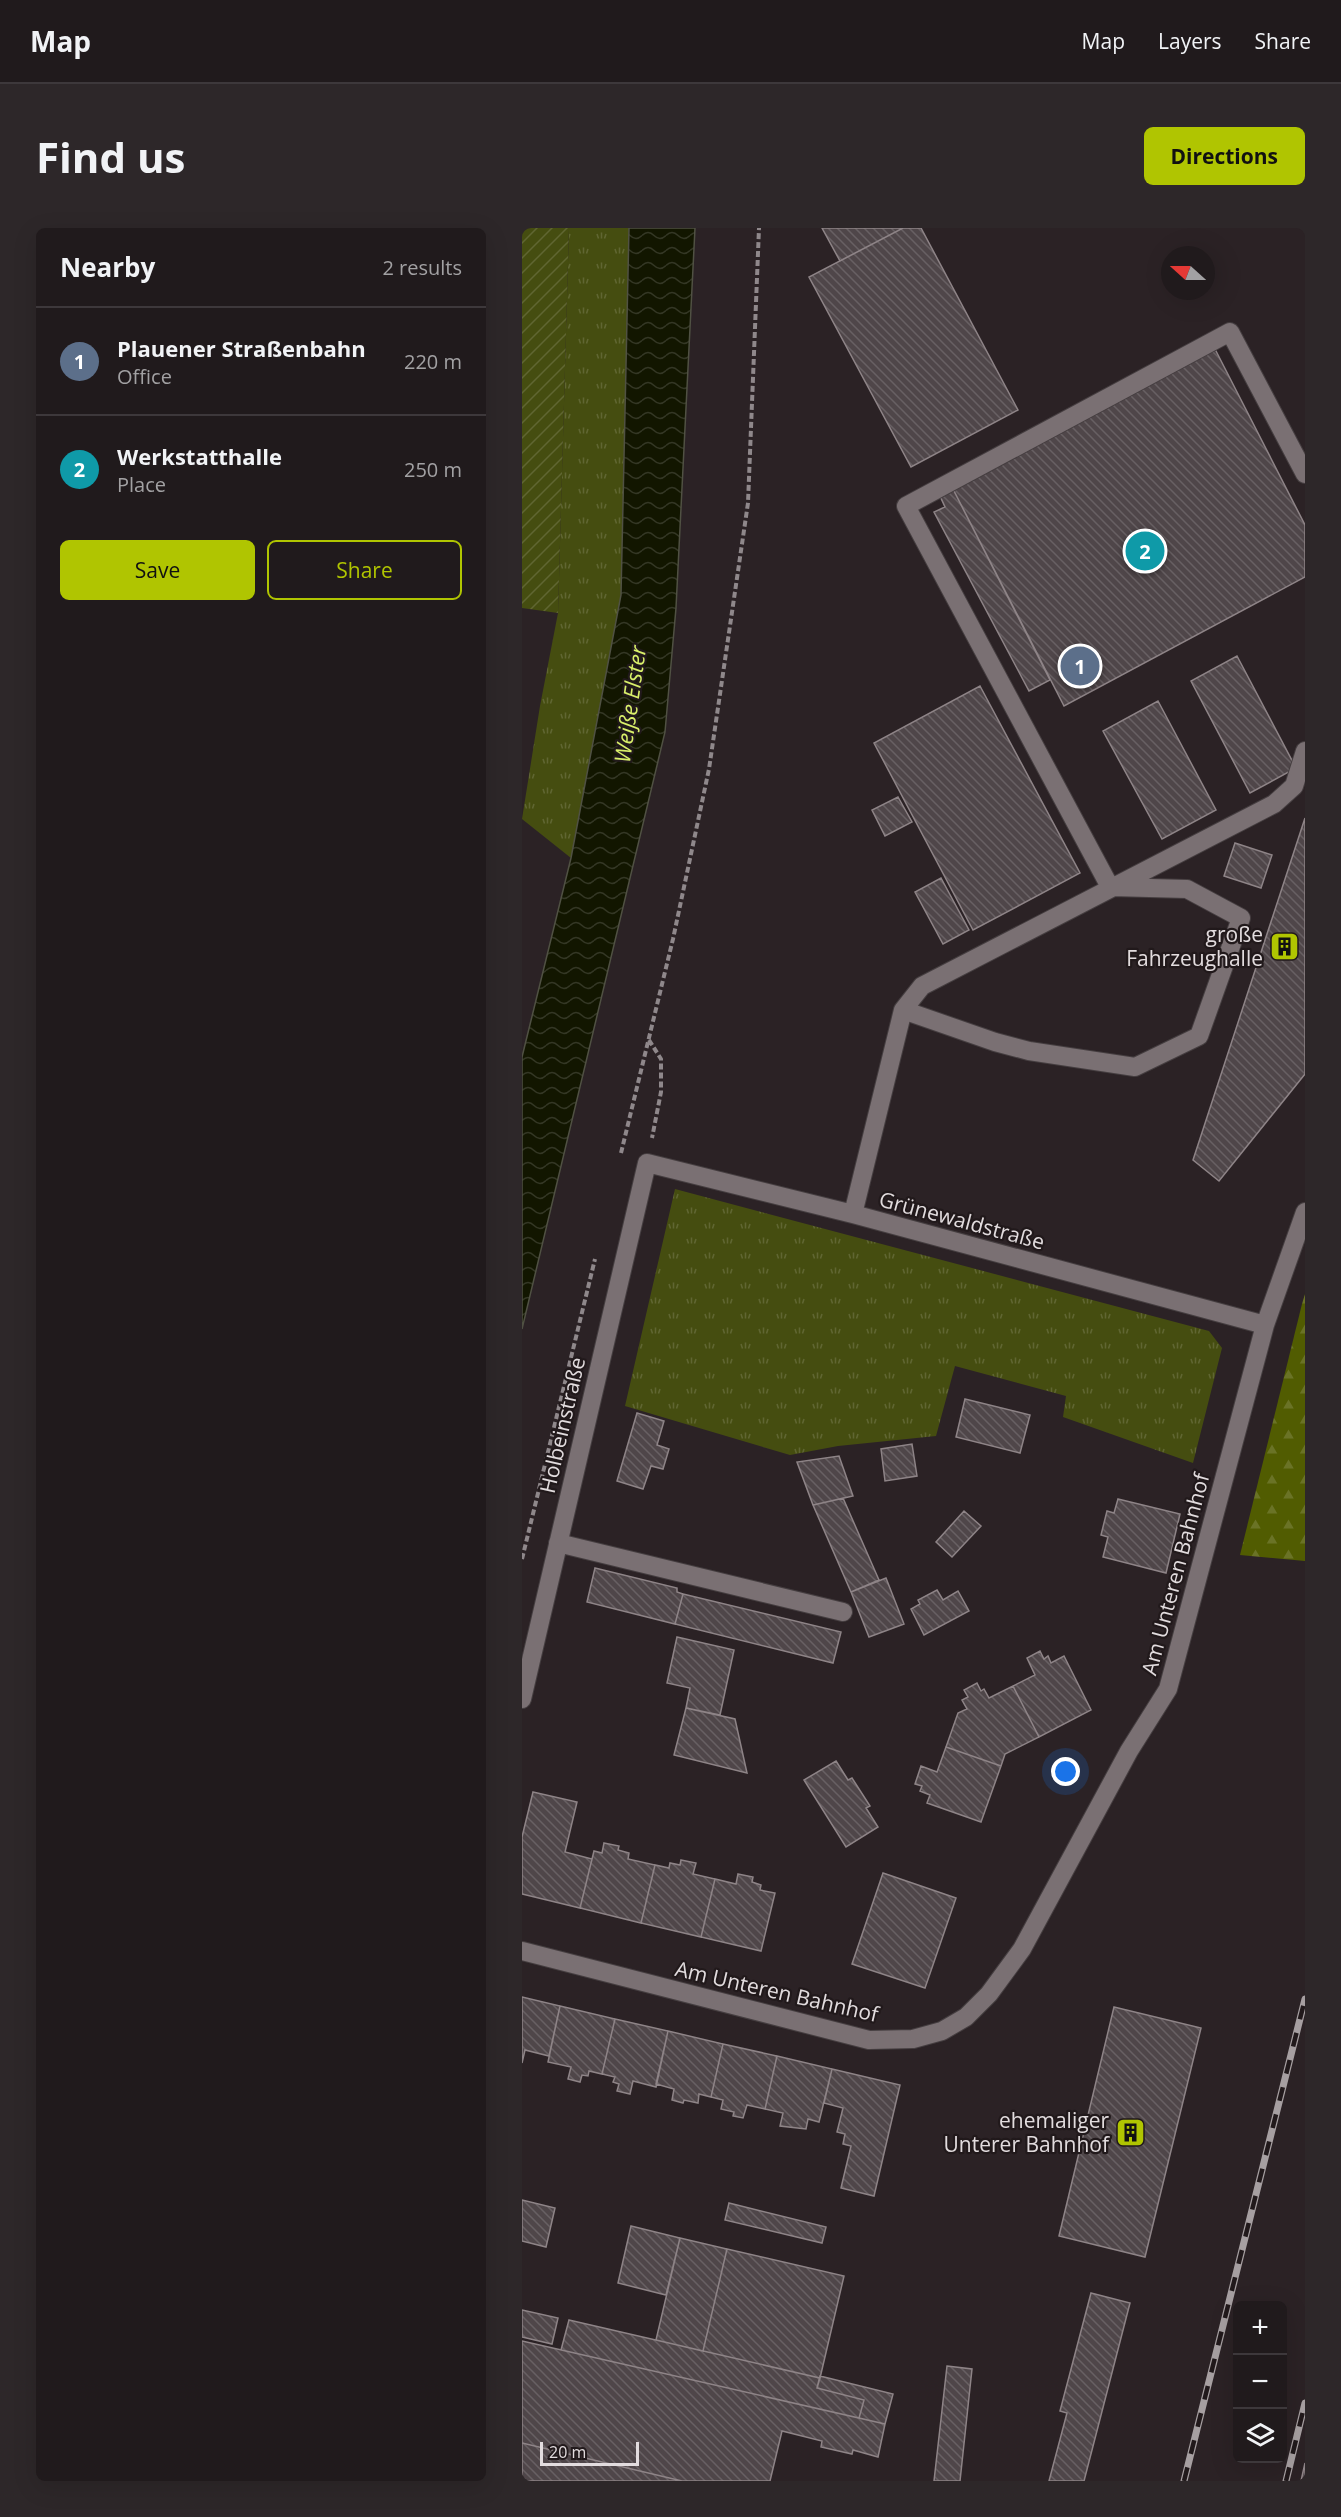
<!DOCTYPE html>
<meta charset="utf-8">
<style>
:root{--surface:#201a1c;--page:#2d2729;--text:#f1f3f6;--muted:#a2a1a3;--line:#3d383b;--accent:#b0c501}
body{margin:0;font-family:"Open Sans",sans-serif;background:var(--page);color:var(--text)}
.controls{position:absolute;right:18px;bottom:18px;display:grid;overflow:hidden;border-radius:9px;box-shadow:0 6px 24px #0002}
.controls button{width:54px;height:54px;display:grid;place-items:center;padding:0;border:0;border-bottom:2px solid var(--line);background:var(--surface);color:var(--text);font:30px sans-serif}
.compass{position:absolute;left:639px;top:18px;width:54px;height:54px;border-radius:50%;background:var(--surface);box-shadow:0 6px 24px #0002;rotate:291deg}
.scale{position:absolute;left:18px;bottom:15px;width:99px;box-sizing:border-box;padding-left:6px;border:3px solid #e2dcde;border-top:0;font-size:16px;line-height:21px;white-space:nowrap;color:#e2dcde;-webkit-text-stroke:4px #21191b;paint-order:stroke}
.you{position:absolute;left:544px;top:1544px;width:21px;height:21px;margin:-15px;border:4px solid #fff;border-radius:50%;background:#1a73e8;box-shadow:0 0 0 9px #1a73e833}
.badge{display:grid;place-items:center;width:39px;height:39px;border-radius:50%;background:var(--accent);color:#fff;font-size:20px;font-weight:700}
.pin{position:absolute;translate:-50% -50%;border:3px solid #fff;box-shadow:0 2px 6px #0006}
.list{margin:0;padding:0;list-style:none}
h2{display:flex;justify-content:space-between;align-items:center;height:78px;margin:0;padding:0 24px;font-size:26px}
h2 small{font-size:20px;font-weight:400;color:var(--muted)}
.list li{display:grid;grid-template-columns:39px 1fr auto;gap:18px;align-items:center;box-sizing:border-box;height:108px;padding:0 24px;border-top:2px solid var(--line)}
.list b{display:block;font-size:22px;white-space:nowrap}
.list p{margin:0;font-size:20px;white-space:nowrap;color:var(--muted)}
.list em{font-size:20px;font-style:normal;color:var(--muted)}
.actions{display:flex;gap:12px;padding:18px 24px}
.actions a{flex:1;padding:14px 0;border:2px solid var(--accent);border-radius:9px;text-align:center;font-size:21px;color:var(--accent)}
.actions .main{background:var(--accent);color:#111}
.icon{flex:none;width:33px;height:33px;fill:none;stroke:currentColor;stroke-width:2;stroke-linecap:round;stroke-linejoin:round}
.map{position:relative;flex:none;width:783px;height:2253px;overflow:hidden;border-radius:9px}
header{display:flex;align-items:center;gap:36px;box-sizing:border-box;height:84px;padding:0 30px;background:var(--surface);border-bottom:2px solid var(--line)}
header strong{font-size:28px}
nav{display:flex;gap:33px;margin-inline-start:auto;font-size:21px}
.intro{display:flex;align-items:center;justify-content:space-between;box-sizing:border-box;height:144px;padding:0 36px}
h1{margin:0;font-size:42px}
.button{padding:15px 27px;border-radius:9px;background:var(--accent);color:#111;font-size:21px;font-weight:700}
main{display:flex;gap:36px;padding:0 36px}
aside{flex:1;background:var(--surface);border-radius:9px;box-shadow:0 6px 24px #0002}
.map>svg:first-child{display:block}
.grass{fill:url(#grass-tufts)}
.forest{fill:url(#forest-firs)}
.garden{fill:url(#garden-furrows)}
.water{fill:url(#water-waves);stroke:#505143;stroke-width:1.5}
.building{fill:url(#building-back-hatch);stroke:#8e8487;stroke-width:1.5}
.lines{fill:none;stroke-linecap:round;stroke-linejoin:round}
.minor-casing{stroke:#453e40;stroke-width:20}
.path{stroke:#8f888b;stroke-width:4;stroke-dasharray:6 3;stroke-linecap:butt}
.minor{stroke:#7a7073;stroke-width:18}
.rail-casing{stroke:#a69fa1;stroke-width:7}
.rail{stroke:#21191b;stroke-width:4.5;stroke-dasharray:14;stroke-linecap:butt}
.labels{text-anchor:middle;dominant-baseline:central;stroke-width:4.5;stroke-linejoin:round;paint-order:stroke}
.poi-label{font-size:21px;fill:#e2dcde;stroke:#21191b;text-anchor:end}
.street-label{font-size:21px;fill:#e2dcde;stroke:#21191b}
.water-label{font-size:22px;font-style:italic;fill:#d9ef6a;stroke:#21191b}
</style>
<header>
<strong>Map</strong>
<nav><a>Map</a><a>Layers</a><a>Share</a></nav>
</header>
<div class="intro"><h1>Find us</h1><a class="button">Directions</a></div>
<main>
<aside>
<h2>Nearby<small>2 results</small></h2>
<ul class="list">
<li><span class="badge" style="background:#5c6f8a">1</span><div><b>Plauener Straßenbahn</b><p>Office</p></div><em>220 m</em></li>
<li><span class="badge" style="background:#0f9aa8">2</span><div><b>Werkstatthalle</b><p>Place</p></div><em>250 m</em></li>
</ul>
<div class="actions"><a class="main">Save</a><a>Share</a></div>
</aside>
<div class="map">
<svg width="783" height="2253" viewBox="0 0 783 2253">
<defs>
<pattern id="grass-tufts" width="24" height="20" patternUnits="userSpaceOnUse" patternTransform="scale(1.5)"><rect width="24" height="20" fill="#454d10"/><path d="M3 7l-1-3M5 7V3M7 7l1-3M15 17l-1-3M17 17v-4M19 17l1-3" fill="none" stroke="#606632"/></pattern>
<pattern id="forest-firs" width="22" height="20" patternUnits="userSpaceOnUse" patternTransform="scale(1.5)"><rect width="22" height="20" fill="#515c01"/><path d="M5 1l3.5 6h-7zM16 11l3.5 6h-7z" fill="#6a7326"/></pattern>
<pattern id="garden-furrows" width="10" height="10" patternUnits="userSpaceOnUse" patternTransform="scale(1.5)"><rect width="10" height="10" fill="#454d10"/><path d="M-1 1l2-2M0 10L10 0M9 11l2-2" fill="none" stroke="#606632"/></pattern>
<pattern id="water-waves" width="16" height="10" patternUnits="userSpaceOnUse" patternTransform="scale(1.5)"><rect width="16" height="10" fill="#121600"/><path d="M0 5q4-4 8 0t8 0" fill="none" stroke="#343725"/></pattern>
<pattern id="building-back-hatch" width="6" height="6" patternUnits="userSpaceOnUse" patternTransform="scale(1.5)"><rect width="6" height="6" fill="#4f4649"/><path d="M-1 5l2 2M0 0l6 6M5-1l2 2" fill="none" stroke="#686063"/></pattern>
</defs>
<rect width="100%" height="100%" fill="#2b2225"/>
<path class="grass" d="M47,0h60l-8,367 -50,263 -49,-39 18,-113 18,-93z
M153,961l534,142 13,17 -29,115 -130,-46 3,-21 -111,-30 -19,70 -98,10 -48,9 -165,-49z"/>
<path class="forest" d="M783,1066v267l-65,-6 62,-251z"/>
<path class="garden" d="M0,0h47l-11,385 -36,-5z"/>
<path class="water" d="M107,0h66l-19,380 -11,124 -143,597v-272l49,-199 50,-263z"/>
<path class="building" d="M300,0h81l-63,33z
M381,0h18l97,182 -107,57 -102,-190z
M693,121l90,176v52l-241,129 -111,-217z
M431,261l97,191 -21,11 -95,-179 11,-5 -5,-11z
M715,428l59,112 -46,25 -59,-112z
M458,458l100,187 -107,57 -99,-187z
M636,473l58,109 -54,29 -59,-108z
M376,569l14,25 -27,14 -13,-26z
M783,590v256l-86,107 -26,-21z
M713,615l37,12 -11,33 -37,-12z
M419,650l28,52 -26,14 -28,-52z
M443,1171l65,16 -10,38 -64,-16z
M115,1185l27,8 -7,24 12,4 -6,20 -12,-3 -8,23 -26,-8z
M390,1216l5,32 -32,5 -4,-32z
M317,1228l14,40 -40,9 -16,-43z
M321,1270l36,82 -28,12 -38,-87z
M596,1271l62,15 -14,59 -63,-16 5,-20 -7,-2 6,-24 7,2z
M442,1283l17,15 -29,31 -16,-15z
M73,1340l82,20v4l6,2 -8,30 -88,-22z
M364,1350l18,46 -35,13 -18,-45z
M415,1362l6,10 15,-9 11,20 -45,24 -13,-26 9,-5 -2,-4z
M161,1366l158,38 -8,31 -158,-39z
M155,1409l57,13 -14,65 -34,-7 4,-20 -23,-5z
M518,1423l4,8 4,-3 3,7 13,-7 27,54 -52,27 -26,-51 22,-11 -8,-17z
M455,1455l4,8 3,-2 5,9 24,-12 26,51 -34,17 -4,12 -55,-19 12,-34 9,-4 -5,-9 6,-3 -4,-7z
M164,1480l49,11 12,54 -73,-18z
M424,1519l55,19 -20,56 -54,-19 3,-8 -10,-4 2,-5 -7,-2 6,-18 16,6z
M314,1533l12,19 4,-2 18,28 -4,2 12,19 -32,20 -42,-67z
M11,1564l44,10 -12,50 27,7 -12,49 -58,-14v-57z
M82,1615l15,3 -1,4 11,3 -1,6 27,6 -14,58 -61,-15 14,-57 8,2z
M159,1632l15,3 -3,11 22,5 -14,58 -60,-14 14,-58 14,3 1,-5 10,2z
M361,1645l73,25 -31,90 -73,-24z
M216,1646l15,3 -1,5 9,3 -1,5 15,3 -14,58 -60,-14 14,-58 21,5z
M0,1769l38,9 -11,50 -24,-6 -3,13z
M38,1778l55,13 -13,55 -13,-3 -1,5 -6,-1 -2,7 -12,-3 3,-12 -23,-5z
M592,1779l87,21 -56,229 -86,-21z
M93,1791l53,12 -12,56 -23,-6 -3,13 -13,-3 2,-7 -6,-2 2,-5 -13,-3z
M146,1803l55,13 -12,53 -12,-3 -1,9 -14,-3 -1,3 -11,-3 2,-11 -18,-5z
M201,1816l54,12 -12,53 -18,-4 -4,13 -10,-2 1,-4 -13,-3 2,-9 -12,-3z
M255,1828l55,13 -13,53 -11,-3 -2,10 -26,-3 3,-13 -18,-4z
M310,1841l68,16 -26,111 -33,-8 10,-42 -8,-2 2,-10 -8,-2 6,-24 -19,-5z
M0,1972l33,8 -9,39 -24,-6z
M207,1975l97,24 -4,16 -97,-23z
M109,1998l49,12 -14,57 -48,-12z
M158,2010l47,11 -24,102 -47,-11z
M205,2021l117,27 -24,102 -117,-27z
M569,2065l39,10 -46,178h-35l18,-68 -7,-2z
M0,2082l36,8 -6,26 -30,-7z
M47,2092l251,58 -3,10 47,12 -5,18 -298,-68z
M0,2113l363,83 -7,33 -25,-7 -1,4 -31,-7 1,-6 -40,-10 -12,50h-88l-160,-38z
M425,2138l25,3 -12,112h-26z
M298,2148l73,18 -8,30 -26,-6 5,-18 -47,-12z
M0,2215l160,38h-160z
M783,2235v18h-4z"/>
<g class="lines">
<defs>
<path id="minor" d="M588,659l-204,-381 324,-174 75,142
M381,782l92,32 34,9 106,16 64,-31 42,-118 -54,-29 -75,-2
M331,986l50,-204 19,-24 352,-182 20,-18 11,-35
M36,1315l285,69
M0,1471l125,-536 206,51 412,111
M0,1723l347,89 44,-1 29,-8 24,-14 23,-23 33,-45 107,-198 39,-62 97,-364 40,-113"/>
</defs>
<use href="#minor" class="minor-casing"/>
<path class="path" d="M127,812l12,19v33l-9,46
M99,925l52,-214 36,-170 39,-266 11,-275
M0,1331l73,-300"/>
<use href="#minor" class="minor"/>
<defs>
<path id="rail" d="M662,2253l121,-482
M764,2253l19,-78"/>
</defs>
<use href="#rail" class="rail-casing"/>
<use href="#rail" class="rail"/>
</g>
<defs>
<symbol id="building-square" viewBox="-11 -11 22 22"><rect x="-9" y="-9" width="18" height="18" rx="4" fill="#b0c501" stroke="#21191b"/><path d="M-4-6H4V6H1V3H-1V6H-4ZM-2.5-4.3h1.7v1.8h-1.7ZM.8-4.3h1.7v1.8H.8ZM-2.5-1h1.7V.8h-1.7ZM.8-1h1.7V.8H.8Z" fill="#111"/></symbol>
</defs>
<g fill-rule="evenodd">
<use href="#building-square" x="746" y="702" width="33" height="33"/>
<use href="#building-square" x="592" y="1888" width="33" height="33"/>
</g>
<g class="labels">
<g class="poi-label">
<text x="741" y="706">große<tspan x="741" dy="24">Fahrzeughalle</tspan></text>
<text x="587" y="1892">ehemaliger<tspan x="587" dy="24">Unterer Bahnhof</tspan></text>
</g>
<g class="street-label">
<text transform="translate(440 992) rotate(15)">Grünewaldstraße</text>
<text transform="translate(40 1197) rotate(-77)">Holbeinstraße</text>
<text transform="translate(653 1346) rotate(-75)">Am Unteren Bahnhof</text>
<text transform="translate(255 1763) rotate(13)">Am Unteren Bahnhof</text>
</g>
<g class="water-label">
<text transform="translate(107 476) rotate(-82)">Weiße Elster</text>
</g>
</g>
</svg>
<div class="controls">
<button>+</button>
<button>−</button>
<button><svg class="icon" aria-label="layers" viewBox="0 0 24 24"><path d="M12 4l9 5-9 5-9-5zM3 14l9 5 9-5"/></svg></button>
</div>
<svg class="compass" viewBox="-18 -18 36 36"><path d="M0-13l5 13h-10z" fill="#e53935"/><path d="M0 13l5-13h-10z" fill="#a2a1a3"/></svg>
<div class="scale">20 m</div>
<div class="you"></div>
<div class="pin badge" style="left:558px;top:438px;background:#5c6f8a">1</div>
<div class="pin badge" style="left:623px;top:323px;background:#0f9aa8">2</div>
</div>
</main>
